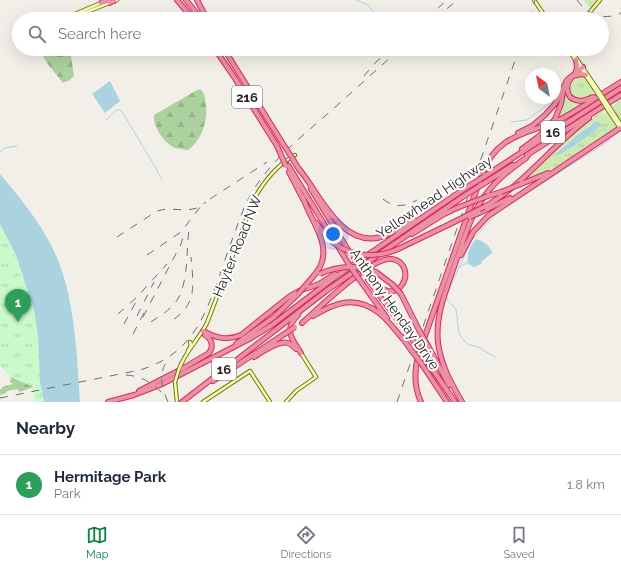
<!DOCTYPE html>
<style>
:root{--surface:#fff;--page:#f2f2f3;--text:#1f2937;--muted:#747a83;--line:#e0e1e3;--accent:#0b8043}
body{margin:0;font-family:Raleway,sans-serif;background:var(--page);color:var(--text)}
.compass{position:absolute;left:525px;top:68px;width:36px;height:36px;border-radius:50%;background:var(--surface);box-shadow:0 4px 16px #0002;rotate:327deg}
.you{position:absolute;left:333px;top:234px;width:14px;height:14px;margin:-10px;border:3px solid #fff;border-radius:50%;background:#1a73e8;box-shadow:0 0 0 6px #1a73e833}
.badge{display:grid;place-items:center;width:26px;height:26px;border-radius:50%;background:var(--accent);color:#fff;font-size:13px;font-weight:700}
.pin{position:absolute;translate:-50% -33px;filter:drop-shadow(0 1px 2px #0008)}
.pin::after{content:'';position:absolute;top:21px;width:14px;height:12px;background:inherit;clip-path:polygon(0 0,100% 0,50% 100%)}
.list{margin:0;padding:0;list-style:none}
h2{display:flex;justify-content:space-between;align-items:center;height:52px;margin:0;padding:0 16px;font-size:17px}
h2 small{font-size:13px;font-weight:400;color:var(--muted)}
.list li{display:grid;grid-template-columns:26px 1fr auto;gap:12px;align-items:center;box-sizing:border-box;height:60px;padding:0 16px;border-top:1px solid var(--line)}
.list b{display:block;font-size:15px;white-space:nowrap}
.list p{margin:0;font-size:13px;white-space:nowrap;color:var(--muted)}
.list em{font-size:13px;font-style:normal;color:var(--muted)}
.icon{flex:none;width:22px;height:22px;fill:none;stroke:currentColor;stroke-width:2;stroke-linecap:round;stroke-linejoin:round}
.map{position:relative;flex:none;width:621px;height:402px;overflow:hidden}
.search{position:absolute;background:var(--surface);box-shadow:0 4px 16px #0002;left:12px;right:12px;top:12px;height:44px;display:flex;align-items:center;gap:10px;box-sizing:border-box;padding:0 14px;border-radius:22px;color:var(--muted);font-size:15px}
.sheet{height:112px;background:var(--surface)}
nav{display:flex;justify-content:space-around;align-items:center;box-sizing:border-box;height:56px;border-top:1px solid var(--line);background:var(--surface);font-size:11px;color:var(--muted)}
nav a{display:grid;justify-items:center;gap:2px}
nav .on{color:var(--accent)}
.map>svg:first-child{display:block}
.grass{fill:url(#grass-tufts);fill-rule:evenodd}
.forest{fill:url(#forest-firs)}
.park{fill:url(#park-tufts)}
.water{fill:#aad3df}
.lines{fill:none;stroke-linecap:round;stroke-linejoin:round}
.stream{stroke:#aad3df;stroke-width:1}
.secondary-casing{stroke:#707d05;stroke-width:4.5}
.highway-casing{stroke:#dc2a67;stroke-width:6}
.secondary{stroke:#f7fabf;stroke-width:2.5}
.highway{stroke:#e892a2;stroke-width:4}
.rail{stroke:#707070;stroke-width:1;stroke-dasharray:8 8;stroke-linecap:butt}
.secondary-bridge-casing{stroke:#707d05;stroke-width:4.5;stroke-linecap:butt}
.highway-bridge-casing{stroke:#dc2a67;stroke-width:6;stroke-linecap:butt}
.secondary-bridge{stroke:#f7fabf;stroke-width:2.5}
.highway-bridge{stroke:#e892a2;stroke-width:4}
.labels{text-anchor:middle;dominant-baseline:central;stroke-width:4;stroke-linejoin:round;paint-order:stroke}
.shield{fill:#fff;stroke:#646464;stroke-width:1}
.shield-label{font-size:13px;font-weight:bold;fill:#222}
.street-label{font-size:14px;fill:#222;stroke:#fff}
</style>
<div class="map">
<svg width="621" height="402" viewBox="0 0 621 402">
<defs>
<pattern id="grass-tufts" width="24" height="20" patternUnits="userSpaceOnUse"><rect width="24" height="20" fill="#cdebb0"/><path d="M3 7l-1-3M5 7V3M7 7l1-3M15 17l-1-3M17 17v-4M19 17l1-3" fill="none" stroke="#b0c997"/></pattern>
<pattern id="forest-firs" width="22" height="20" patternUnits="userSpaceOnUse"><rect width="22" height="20" fill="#add19e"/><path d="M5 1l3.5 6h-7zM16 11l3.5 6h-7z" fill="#95b388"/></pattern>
<pattern id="park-tufts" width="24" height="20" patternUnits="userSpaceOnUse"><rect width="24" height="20" fill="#c8facc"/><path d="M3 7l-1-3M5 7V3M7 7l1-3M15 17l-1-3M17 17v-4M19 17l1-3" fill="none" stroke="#acd6af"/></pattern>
</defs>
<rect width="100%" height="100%" fill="#f2efe9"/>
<path class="grass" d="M583,0h15l-7,9z
M579,76l7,1 9,14 -5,4v1l6,-2 -14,6 -10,-2 -4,-7 2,-8z
M566,89l3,9c8,7 14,4 23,0l-29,18 -7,3 5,-10z
M621,98v25l-9,-16 3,-2 1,-3z
M605,108l1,2 -4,3 1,1 4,-3 11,15 -4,4c-31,20 -60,41 -95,53l54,-50zM590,125h11l-26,21 -22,11 9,-9z"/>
<path class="forest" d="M39,49h34l-2,7 3,20 -4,4 -7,3 -16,-20z
M200,89c5,4 5,9 6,15 2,16 -4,36 -18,46 -4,-1 -9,-1 -13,-2 -11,-5 -22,-21 -21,-33l43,-25z
M0,350l33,37 -13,5 -3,-3 -10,2 -1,2 -6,2v-6h2v-2l11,-3 -3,-2 1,-5 -11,-13z"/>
<path class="park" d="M0,224l16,31 18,55 4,25 2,48 4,19h-10l-1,-15 -22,-10 -11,-13z"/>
<path class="water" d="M110,81l10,20 -15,12 -13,-19z
M597,121l5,4c-16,12 -31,26 -50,32l28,-24z
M0,174c22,26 45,54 58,86 17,43 19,96 22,142h-36l-4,-19 -2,-48 -4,-25 -18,-55 -16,-31z
M476,239c7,2 15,7 16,14l-9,7 -2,4 -7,3 -6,-3c-2,-8 2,-19 8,-25z"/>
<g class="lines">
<path class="stream" d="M356,0l12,5 6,8 8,6
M563,109l4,5
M106,120l11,-10h4l33,55 8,15
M511,122l16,-2 27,-20
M592,133l13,-4 2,4
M0,152l5,-4 12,-2
M502,209l108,-69 -1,-2
M467,263l-8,4 -12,28v5l9,9 3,25 6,8 4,3 7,1 19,11
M459,267l13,-27 26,-28"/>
<defs>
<path id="secondary" d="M534,0l13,19
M63,19l38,-16
M69,19l48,-19
M584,19l16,-19
M568,49l28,42
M570,49l28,41
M610,108l11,17
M608,110l12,18
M188,351l3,-6 -1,-3
M179,369c6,-17 20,-30 28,-46l47,-124c10,-18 23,-34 41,-44
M175,382l2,20
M203,402l47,-31 20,31
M286,402l10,-11 20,-14 -15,-24"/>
<path id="highway" d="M109,0l1,3
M114,0v1
M177,0l16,19
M186,0l15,19
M197,0l10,19
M101,3l5,-3
M215,49l19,28 43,69
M224,49l56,90
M576,60l1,8 -1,3
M573,76l8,-2 5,1
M571,78c-5,6 -5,12 -1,19 8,6 14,4 23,0
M555,119l6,-15 3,-17
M518,133l14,-7 13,-11 10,-11 12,-24 16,-13
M522,149l16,-12 11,-11
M527,155l94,-60
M294,161l6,10
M288,165l60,98
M299,169c21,25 42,79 82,68 12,-4 23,-11 33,-17
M289,172l14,27
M485,176l136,-88
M521,184l27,-11
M480,186l33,-21
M311,189l39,64
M488,196l13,-4
M303,197c6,22 29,46 17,70 -4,7 -10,13 -15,19
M484,207c40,-22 68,-62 105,-89
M479,213l31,-15
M316,223l10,13
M412,234l32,-20 15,-7
M396,250l54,-26
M461,255l12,-23 15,-16 132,-88
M376,272l17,13
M359,279l28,39
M368,280l46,62
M401,294l18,36
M298,315c-15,15 -6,24 3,38
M313,316c23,-14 43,-21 66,-3 9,7 16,17 23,25
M302,323c16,-14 70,-67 90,-64 29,5 6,60 -26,14
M203,331c13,7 24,10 38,4l49,-39 9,-5 20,-7 16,-10
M402,337l9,13
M236,344l38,-27 24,-23
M427,344l22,41
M422,354l33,48
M254,357c8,-5 25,-17 34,-14 3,1 6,4 8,6
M421,363l26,39
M213,381l70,-46
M139,391l43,-22 27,-16c5,-6 3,-14 -4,-18
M108,402l26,-7 26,-10 91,-47 21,-13 62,-47 130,-89
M182,402l144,-111 135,-93
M421,402c-7,-15 -7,-30 -3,-46l64,-182c16,-41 45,-39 79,-55 21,-11 40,-25 60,-37
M462,402c-11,-19 -21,-37 -24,-59 -3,-29 9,-55 18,-82 9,-25 16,-51 34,-72 10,-12 23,-22 36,-31l2,-3"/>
</defs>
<use href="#secondary" class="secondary-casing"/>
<use href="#highway" class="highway-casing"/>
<use href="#secondary" class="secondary"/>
<use href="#highway" class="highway"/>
<path class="rail" d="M577,0c11,15 27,21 44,13
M426,19l21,-19
M435,19l22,-19
M529,19l6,-19
M364,76l11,-13 15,-14
M210,199l57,-37
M383,199c11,9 22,8 34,1
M117,237l40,-26 9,-2 22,1 9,-2 9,-6
M147,255l34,-23 20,-26
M118,314l18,-16 31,-34
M137,316l17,-34
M143,317l38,-73 3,-10
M174,319c24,-16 19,-37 17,-62
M151,322c8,-6 18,-11 24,-19 14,-17 11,-52 14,-73
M124,324l13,-24
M133,334l11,-21
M126,375c16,1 28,9 38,20
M0,398l140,-28c49,-15 63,-48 79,-93 8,-23 16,-46 25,-69 17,-39 49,-64 80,-91 26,-23 51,-46 76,-68
M168,402c-7,-16 -11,-30 2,-44
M397,402l122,-353"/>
<defs>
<path id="secondary-bridge" d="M598,90l12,18
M596,91l12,19
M175,382l4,-13"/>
<path id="highway-bridge" d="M549,126l6,-7
M280,139l14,22
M277,146l9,20
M464,189l21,-13
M501,192l20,-8
M461,198l19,-12
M459,207l29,-11
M470,217l9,-4
M450,224l34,-17
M326,236c18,19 45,24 70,14
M353,256l11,18
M348,263l11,16
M320,274c19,-9 37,-9 56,-2
M393,285l8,9
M298,294l7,-8
M419,330l8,14
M283,335l12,-8
M414,342l8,12
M411,350l10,13"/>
</defs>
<use href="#secondary-bridge" class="secondary-bridge-casing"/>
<use href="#highway-bridge" class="highway-bridge-casing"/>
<use href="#secondary-bridge" class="secondary-bridge"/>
<use href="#highway-bridge" class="highway-bridge"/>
</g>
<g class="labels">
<g class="shield">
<rect x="232" y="86" width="30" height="22" rx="3"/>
<rect x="541" y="121" width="24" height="22" rx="3"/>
<rect x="212" y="358" width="24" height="22" rx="3"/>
</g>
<g class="shield-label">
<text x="247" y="97">216</text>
<text x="553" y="132">16</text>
<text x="224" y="369">16</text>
</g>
<g class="street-label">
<text transform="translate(434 197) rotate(-34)">Yellowhead Highway</text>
<text transform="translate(237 246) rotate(-68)">Hayter Road NW</text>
<text transform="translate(395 309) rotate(55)">Anthony Henday Drive</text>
</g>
</g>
</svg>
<svg class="compass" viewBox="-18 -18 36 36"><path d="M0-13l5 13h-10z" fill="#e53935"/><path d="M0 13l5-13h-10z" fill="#747a83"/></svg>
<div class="you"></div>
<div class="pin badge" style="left:18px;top:322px;background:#2e9e5b">1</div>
<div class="search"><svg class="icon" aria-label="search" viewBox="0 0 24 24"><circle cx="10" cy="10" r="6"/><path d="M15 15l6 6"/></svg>Search here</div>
</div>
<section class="sheet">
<h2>Nearby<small></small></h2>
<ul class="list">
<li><span class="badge" style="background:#2e9e5b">1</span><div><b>Hermitage Park</b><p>Park</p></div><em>1.8 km</em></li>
</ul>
</section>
<nav>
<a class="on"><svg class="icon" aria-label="map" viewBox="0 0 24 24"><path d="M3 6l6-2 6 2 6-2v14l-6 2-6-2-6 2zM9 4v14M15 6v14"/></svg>Map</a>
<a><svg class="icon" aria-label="directions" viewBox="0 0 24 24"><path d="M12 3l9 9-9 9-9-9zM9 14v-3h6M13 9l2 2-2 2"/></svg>Directions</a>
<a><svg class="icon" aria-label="saved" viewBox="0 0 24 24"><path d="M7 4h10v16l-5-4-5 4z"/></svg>Saved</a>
</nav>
